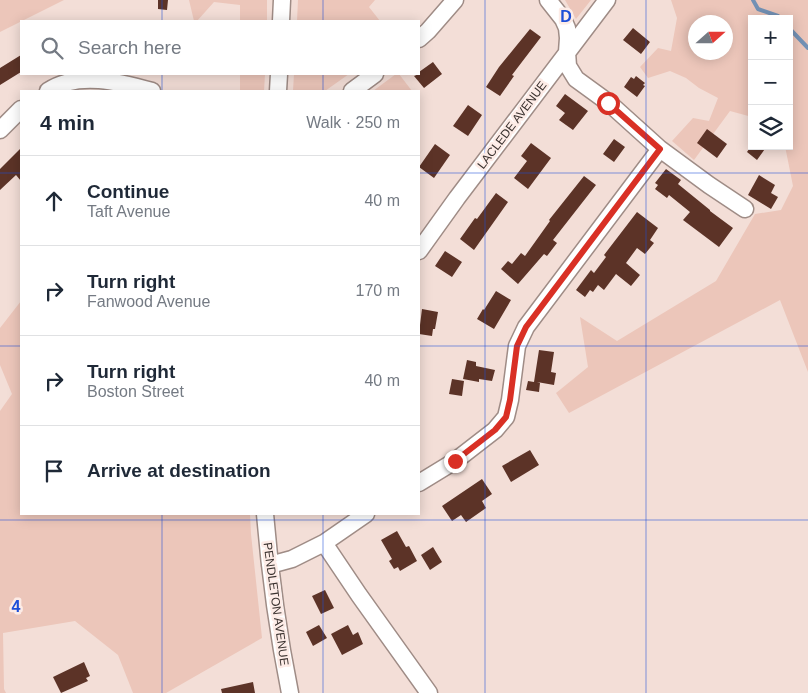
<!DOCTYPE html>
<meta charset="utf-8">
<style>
:root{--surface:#fff;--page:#f2f2f3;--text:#1f2937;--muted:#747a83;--line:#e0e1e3}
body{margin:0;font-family:Helvetica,sans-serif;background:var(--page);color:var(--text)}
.controls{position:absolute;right:15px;top:15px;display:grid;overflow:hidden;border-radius:0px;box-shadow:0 2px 12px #0003}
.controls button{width:45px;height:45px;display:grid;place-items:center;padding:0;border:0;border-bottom:1px solid var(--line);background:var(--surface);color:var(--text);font:25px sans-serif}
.compass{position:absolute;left:688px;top:15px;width:45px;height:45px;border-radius:50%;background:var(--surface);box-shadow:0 2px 12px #0003;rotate:69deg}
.stop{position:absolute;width:15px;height:15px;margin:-11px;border:4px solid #d93025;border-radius:50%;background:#fff}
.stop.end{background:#d93025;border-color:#fff;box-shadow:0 1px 5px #0008}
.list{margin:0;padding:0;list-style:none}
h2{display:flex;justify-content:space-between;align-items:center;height:65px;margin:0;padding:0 20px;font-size:21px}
h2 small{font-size:16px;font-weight:400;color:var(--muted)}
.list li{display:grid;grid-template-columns:32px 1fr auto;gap:15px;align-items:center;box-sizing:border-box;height:90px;padding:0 20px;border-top:1px solid var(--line)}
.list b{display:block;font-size:19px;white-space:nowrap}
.list p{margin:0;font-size:16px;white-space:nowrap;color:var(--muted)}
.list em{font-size:16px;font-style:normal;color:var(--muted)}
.icon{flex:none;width:28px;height:28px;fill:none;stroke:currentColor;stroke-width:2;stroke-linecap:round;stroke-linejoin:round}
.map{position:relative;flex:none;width:808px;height:693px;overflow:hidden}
.search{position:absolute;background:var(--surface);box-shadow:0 2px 12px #0003;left:20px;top:20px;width:400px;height:55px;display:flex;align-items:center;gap:12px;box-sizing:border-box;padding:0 18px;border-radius:0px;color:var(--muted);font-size:19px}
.panel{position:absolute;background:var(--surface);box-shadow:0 2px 12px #0003;left:20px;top:90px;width:400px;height:425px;border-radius:0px}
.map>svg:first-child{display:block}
.green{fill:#ecc6ba;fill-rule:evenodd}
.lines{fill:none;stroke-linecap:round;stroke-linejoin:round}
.stream{stroke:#7391b5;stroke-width:4}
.building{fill:#5c3327}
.minor-casing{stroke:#9f8c86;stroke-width:19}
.minor{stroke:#fff;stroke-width:16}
.route{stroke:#d93025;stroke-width:6}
.grid{fill:none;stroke:#1d4ed8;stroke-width:1;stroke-opacity:0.55}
.labels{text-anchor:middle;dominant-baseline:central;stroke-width:5;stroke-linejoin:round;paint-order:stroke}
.street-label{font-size:12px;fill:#3a322f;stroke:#fdece7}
.grid-label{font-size:16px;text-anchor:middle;font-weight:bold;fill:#1d4ed8;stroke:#fdece7;stroke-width:5;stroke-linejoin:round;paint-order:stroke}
</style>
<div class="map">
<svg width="808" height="693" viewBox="0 0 808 693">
<rect width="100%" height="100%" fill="#f3ded7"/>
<path class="green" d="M0,0h64l-64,32z
M189,0h78v21h-27v-16l-26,-3 -17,19h-3z
M298,0h77l-6,7 11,14h-83z
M565,0h26l-15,19z
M671,0h137v372l-28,-72 -211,113 -13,-20 32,-26 -8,-50 37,24 99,-60 39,-67 26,-4 12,-24 -8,-40h4v-127h-37v98l-22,-6 -36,49 -22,-19 21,-23 16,3 9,-23 -19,-10 -13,-10 -16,-7 -22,7 -8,-11 18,-19 13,3 6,-33zM696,22h30v30h-30z
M240,74h25l-1,17h-24z
M294,74h55l-24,17h-32z
M396,74h3l13,17h-39z
M21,301v213h229l1,20 11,104 -96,55h-33l-15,-38 -43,-34 -72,12 1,56 2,4h-6v-282l12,-17 -12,-29v-37z"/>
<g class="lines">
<path class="stream" d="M753,0l5,9 20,7 3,3
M789,28l19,20"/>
</g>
<path class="building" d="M158,0h10l-1,10 -9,-1z
M633,28l17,14 -9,12 -18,-14z
M530,29l11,8 -29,38 2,1 -14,20 -14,-9 13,-20z
M21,55v17l-21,13v-17z
M433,62l9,12 -18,14 -10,-12 5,-2v-2z
M636,76l9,7 -2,2 2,1 -8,11 -13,-10 7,-10 3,2z
M565,94l23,17 -15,19 -14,-10 6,-7 -9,-7z
M468,105l14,10 -14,21 -15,-10z
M707,129l20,15 -10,14 -20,-15z
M614,139l11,8 -11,15 -11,-8z
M531,143l20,15 -23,31 -14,-11 13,-17 -6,-5z
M435,144l15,11 -16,23 -15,-11z
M751,146h16l-10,14 -10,-8z
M21,148v33l-5,-6 -16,15v-21z
M666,169l15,11 -3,4 32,26v1l23,17 -14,19 -36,-27 7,-8 -21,-17 -2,3 -12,-9 3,-4 -3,-2z
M759,175l16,10 -4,8 7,4 -7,12 -23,-14z
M584,176l12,9 -43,55 4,3 -10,13 -3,-2 -26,30 -17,-15 7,-8 4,3 9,-11 4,3 25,-35 -1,-1z
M496,193l12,9 -34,48 -14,-11 15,-21 2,1z
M637,212l21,16 -8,12 4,3 -9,11 -8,-6 -11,15 14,12 -9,11 -15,-12 -12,16 -6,-5 -5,7 -3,-2 -5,7 -9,-7 15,-20 3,3 12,-16 -2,-2z
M445,251l17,11 -10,15 -17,-11z
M496,291l15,9 -17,29 -17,-10 6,-10 1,1z
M422,309l16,3 -3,17h-2l-1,7 -13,-2v-10l1,1z
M539,350l15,2 -3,20 5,1 -2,12 -17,-3 3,1 -1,9 -13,-2 2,-9 6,1z
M467,360l9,2v4l19,4 -3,11 -13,-2v3l-16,-3z
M452,379l12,2 -2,15 -13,-2z
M530,450l9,15 -28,17 -9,-16z
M482,479l10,15 -10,7 4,7 -20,14 -5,-7 -9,6 -10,-15z
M397,531l9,16 3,-1 8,15 -17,10 -2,-4 -4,2 -5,-8 3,-2 -11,-19z
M433,547l9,15 -12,8 -9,-15z
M325,590l9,18 -13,6 -9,-18z
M319,625l8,13 -14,8 -7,-14z
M348,625l5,10 5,-3 5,12 -21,11 -11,-21z
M84,662l6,14 -4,2 2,3 -27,12 -8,-16z
M253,682l2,11h-33l-1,-4z"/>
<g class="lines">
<defs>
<path id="minor" d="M548,0l15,19 4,9 1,10 -1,14 1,14 8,13 33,24 51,46 49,36 36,24
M281,21l1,-21
M419,39l9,-8 27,-31
M48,91c30,-20 72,-9 104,0
M278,91l1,-17
M352,91l23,-17
M0,130l21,-21
M419,251l38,-53 150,-198
M419,483l36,-22 40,-31 11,-13 4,-17 7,-54 9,-19 134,-178
M265,514c5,60 13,120 25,179
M324,543l35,52 70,98
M270,565l22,-6 32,-16 42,-29"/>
</defs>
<use href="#minor" class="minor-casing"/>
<use href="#minor" class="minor"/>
</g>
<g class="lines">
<path class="route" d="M455,461l40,-31 11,-13 4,-17 7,-54 9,-19 134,-178 -52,-46"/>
</g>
<path class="grid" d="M162,0v21M323,0v21M485,0v693M646,0v693M162,74v17M323,74v17M0,173h21M419,173h389M0,346h21M419,346h389M162,514v179M323,514v179M0,520h808"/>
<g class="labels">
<g class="street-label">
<text transform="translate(512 125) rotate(-53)">LACLEDE AVENUE</text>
<text transform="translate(276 604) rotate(82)">PENDLETON AVENUE</text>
</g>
</g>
<g class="grid-label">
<text x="566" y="22">D</text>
<text x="16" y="612">4</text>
</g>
</svg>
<div class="controls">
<button>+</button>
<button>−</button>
<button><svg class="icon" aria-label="layers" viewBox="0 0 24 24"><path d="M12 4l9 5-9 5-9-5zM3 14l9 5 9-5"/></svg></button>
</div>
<svg class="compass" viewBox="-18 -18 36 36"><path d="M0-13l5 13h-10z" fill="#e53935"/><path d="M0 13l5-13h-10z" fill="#747a83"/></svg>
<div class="stop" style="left:608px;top:103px"></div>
<div class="stop end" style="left:455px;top:461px"></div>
<div class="search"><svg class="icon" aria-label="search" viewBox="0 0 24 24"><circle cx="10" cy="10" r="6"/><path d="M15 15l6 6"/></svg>Search here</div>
<section class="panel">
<h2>4 min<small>Walk · 250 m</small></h2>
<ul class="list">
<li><svg class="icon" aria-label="ahead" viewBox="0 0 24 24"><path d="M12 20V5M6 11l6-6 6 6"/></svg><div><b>Continue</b><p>Taft Avenue</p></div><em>40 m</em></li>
<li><svg class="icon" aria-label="right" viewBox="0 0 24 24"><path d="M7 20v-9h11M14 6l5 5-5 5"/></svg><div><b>Turn right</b><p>Fanwood Avenue</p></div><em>170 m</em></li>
<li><svg class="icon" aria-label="right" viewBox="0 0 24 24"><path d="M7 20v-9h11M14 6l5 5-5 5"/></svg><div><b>Turn right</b><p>Boston Street</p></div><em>40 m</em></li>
<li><svg class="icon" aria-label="arrive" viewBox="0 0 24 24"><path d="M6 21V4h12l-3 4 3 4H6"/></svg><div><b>Arrive at destination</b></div></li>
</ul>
</section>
</div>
